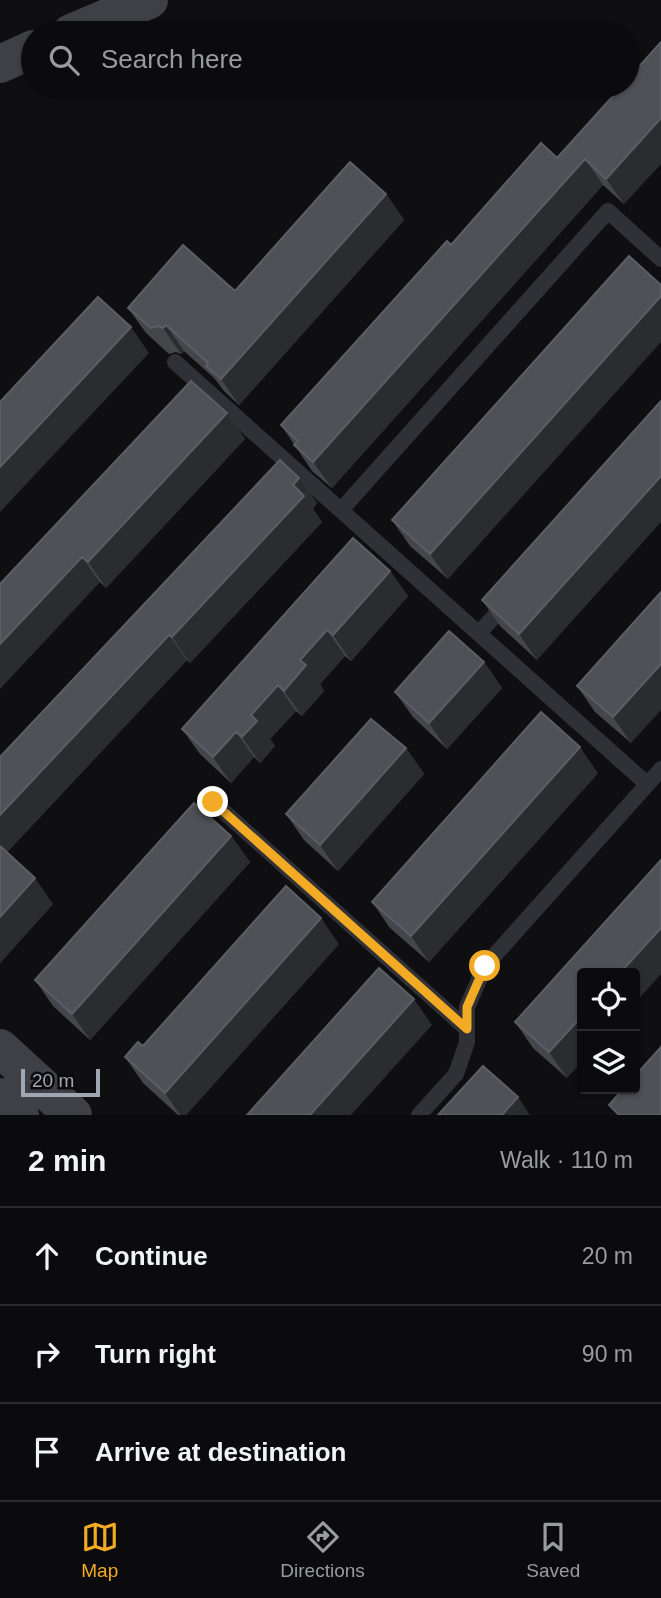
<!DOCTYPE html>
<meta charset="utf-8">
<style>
:root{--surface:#0b0b0d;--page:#141416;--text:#f1f3f6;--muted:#9a9b9d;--line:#2b2b2e;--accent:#f3aa24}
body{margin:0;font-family:Arial,sans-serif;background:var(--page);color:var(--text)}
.controls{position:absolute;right:21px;bottom:21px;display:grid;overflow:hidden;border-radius:7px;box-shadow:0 2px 5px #0004}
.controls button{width:63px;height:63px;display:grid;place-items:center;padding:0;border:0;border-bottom:2px solid var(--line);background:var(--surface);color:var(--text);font:35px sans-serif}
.scale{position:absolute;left:21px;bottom:18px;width:79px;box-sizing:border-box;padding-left:7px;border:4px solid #a0a6b2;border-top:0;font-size:19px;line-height:24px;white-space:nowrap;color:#a0a6b2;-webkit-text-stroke:5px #0a0a0c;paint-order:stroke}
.stop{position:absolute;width:21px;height:21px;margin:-16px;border:5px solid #f3aa24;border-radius:50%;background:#fff}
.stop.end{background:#f3aa24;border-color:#fff;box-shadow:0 2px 7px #0008}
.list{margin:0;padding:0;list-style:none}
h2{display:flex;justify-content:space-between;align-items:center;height:91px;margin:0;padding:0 28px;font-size:30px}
h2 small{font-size:23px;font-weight:400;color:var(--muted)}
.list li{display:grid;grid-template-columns:46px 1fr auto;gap:21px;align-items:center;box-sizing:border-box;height:98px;padding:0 28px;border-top:2px solid var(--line)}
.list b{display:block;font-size:26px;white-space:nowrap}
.list em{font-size:23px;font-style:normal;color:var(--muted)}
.icon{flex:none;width:38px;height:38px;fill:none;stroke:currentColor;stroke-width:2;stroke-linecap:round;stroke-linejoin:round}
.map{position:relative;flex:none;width:661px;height:1115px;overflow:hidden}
.search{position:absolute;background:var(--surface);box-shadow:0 2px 5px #0004;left:21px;right:21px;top:21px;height:77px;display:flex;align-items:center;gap:18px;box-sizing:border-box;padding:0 24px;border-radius:38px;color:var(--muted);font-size:26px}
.sheet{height:385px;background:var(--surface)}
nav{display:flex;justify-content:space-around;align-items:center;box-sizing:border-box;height:98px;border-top:2px solid var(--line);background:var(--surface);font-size:19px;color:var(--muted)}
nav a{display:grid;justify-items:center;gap:4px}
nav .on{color:var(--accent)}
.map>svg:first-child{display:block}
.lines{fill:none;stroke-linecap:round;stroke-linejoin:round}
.lane{stroke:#303136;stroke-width:16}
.secondary{stroke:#3e4046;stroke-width:38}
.wall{fill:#45464c}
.shaded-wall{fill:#2b2c30}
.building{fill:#4f5157;stroke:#5b5e65;stroke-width:2}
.route{stroke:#f3aa24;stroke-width:9}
</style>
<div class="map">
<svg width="661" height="1115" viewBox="0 0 661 1115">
<rect width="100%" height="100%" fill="#0f0f11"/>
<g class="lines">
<path class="lane" d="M175,362l472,422
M341,510l267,-299 53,48
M479,633l29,-32
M190,827l23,-25 254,227
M419,1115l37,-41 11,-32v-35l18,-41 176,-197"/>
<path class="secondary" d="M71,33l78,-33
M0,64l33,-15
M0,1048l73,67
M0,1097l20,18"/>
</g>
<path class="wall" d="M622,86l2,118 -21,-19 -271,303 -20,-17 -31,-46 170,-180 106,-87z
M386,194l18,26 -165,185 -15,-14 -10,-13 -30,-27 -3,3 -5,-2 -7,2 -23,-21 -18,-25 107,-17z
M629,256l-181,323 -38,-33 -18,-26z
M661,401l-124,259 -37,-34 -18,-26z
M227,413l18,26 -139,149 -6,-6 -100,2z
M299,478l18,25 -4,6 9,13 -132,141 -3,-3 -180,192 46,52 -53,59v-206z
M390,571l18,25 -57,65 -6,-5 -25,28 4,7 -22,25 -6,-5 -26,28 5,7 -15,17 -6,-6 -23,26 -31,-29 -18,-25z
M661,592l-30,151 -36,-31 -18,-26z
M484,662l18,26 -55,61 -34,-32 -18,-25z
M406,748l18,26 -86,97 -34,-31 -18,-26z
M598,773l-169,189 -39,-34 -18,-26z
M231,836l19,26 -160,178 -37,-34 -18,-26z
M661,860l-94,218 -34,-30 -18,-26z
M339,944l-153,171h-8l-35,-32 -18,-26 18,-11z"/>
<path class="shaded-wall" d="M661,118v46l-37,40 -18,-25z
M585,159l18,26 -271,303 -19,-26z
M386,194l18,26 -165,185 -18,-26z
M661,296v46l-213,237 -18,-25z
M166,325l18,26 -3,3 -18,-26z
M131,327l18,26 -149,159v-45z
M227,413l18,26 -139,149 -18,-26z
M661,476v46l-124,138 -18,-26z
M299,478l18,25 -4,6 9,13 -132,141 -18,-26z
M82,557l18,25 -100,107v-45z
M390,571l18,25 -57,65 -18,-26z
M327,630l18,26 -25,28 4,7 -22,25 -18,-25 16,-31z
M169,635l18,25 -185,198 -2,-3v-40z
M484,662l18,26 -55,61 -18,-26z
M661,664v46l-30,33 -18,-26z
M278,685l18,26 -26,28 5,7 -15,17 -18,-26 9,-22z
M236,732l18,25 -23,26 -18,-26z
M580,747l18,26 -169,189 -18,-26z
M406,748l18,26 -86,97 -18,-26z
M231,836l19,26 -160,178 -18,-26z
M35,878l18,26 -53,59v-46z
M321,918l18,26 -153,171h-6l-15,-22z
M661,928v46l-26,29v-30h-15z
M414,999l18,26 -81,90h-41z
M582,1016v46l-15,16 -18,-26z
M518,1097l12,18h-28z"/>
<path class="building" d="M661,42v76l-55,61 -21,-20 -272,303 -19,-17 4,-4 -17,-16 166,-184 4,4 90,-102 16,15 65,-72h6v-7z
M350,162l36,32 -165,185 -15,-13 2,-3 -42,-38 -3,3 -5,-2 -7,2 -23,-20 55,-63 52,46z
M629,256l32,29v11l-231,258 -38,-34z
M98,297l33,30 -131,140v-65z
M191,381l36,32 -139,149 -6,-5 -82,87v-60z
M661,401v75l-142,158 -37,-34z
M280,460l19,18 -6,7 11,11 -132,141 -3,-2 -169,180v-58z
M353,538l37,33 -57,64 -6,-5 -27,30 6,5 -22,26 -6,-6 -27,30 6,6 -15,16 -6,-5 -23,25 -31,-28z
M661,592v72l-48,53 -36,-31z
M449,631l35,31 -55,61 -34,-31z
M541,712l39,35 -169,189 -39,-34z
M371,719l35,29 -86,97 -34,-31z
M194,803l37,33 -159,178 -37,-34z
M0,846l35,32 -35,39z
M661,860v68l-41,45h-38v43l-33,36 -34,-30z
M286,886l35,32 -156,175 -40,-36 13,-15 5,4z
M379,968l35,31 -104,116h-63z
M661,1047v68h-42l-10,-10 14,-16h12v-13z
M483,1066l35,31 -16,18h-64z"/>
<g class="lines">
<path class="route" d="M213,802l254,227v-22l18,-41"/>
</g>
</svg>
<div class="controls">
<button><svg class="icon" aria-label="locate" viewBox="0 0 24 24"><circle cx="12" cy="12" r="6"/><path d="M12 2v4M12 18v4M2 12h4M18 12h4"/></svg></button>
<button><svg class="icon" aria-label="layers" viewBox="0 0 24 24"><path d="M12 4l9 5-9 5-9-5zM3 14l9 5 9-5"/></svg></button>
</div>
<div class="scale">20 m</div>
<div class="stop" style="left:485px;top:966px"></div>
<div class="stop end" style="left:213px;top:802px"></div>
<div class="search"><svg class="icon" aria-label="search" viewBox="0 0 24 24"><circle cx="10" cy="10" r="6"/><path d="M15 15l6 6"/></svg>Search here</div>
</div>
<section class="sheet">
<h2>2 min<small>Walk · 110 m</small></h2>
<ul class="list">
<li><svg class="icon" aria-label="ahead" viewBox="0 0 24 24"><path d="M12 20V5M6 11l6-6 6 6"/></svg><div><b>Continue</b></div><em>20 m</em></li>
<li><svg class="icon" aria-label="right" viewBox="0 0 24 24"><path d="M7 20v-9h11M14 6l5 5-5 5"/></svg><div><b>Turn right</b></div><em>90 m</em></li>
<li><svg class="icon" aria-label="arrive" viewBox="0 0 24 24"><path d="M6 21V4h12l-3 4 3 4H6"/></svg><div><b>Arrive at destination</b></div></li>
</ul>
</section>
<nav>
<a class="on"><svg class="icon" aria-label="map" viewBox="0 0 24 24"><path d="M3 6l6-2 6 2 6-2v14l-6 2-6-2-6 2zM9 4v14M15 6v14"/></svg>Map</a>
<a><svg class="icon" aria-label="directions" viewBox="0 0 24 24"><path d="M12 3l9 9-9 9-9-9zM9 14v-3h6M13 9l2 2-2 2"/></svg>Directions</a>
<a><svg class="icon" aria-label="saved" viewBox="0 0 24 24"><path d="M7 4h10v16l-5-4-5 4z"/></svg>Saved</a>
</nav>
